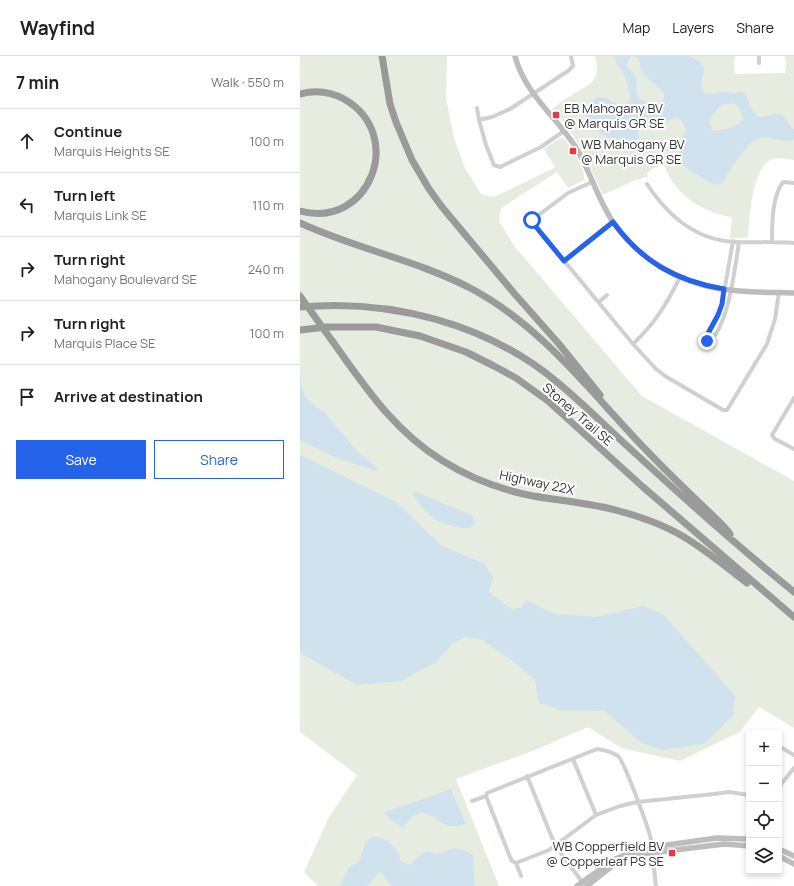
<!DOCTYPE html>
<meta charset="utf-8">
<style>
:root{--surface:#fff;--page:#f2f2f2;--text:#222;--muted:#767676;--line:#e0e0e0;--accent:#2563eb}
body{margin:0;font-family:Manrope,sans-serif;background:var(--page);color:var(--text)}
.controls{position:absolute;right:12px;bottom:12px;display:grid;overflow:hidden;border-radius:0px;box-shadow:0 2px 6px #0003}
.controls button{width:36px;height:36px;display:grid;place-items:center;padding:0;border:0;border-bottom:1px solid var(--line);background:var(--surface);color:var(--text);font:20px sans-serif}
.stop{position:absolute;width:12px;height:12px;margin:-9px;border:3px solid #2563eb;border-radius:50%;background:#fff}
.stop.end{background:#2563eb;border-color:#fff;box-shadow:0 1px 4px #0008}
.list{margin:0;padding:0;list-style:none}
h2{display:flex;justify-content:space-between;align-items:center;height:52px;margin:0;padding:0 16px;font-size:17px}
h2 small{font-size:13px;font-weight:400;color:var(--muted)}
.list li{display:grid;grid-template-columns:26px 1fr auto;gap:12px;align-items:center;box-sizing:border-box;height:64px;padding:0 16px;border-top:1px solid var(--line)}
.list b{display:block;font-size:15px;white-space:nowrap}
.list p{margin:0;font-size:13px;white-space:nowrap;color:var(--muted)}
.list em{font-size:13px;font-style:normal;color:var(--muted)}
.actions{display:flex;gap:8px;padding:12px 16px}
.actions a{flex:1;padding:9px 0;border:1px solid var(--accent);border-radius:0px;text-align:center;font-size:14px;color:var(--accent)}
.actions .main{background:var(--accent);color:#fff}
.icon{flex:none;width:22px;height:22px;fill:none;stroke:currentColor;stroke-width:2;stroke-linecap:round;stroke-linejoin:round}
.map{position:relative;flex:none;width:494px;height:830px;overflow:hidden}
header{display:flex;align-items:center;gap:24px;box-sizing:border-box;height:56px;padding:0 20px;background:var(--surface);border-bottom:1px solid var(--line)}
header strong{font-size:19px}
nav{display:flex;gap:22px;margin-inline-start:auto;font-size:14px}
main{display:flex}
aside{flex:1;background:var(--surface)}
.map>svg:first-child{display:block}
.green{fill:#e6ecdf}
.water{fill:#cfe2ee;fill-rule:evenodd}
.lines{fill:none;stroke-linecap:round;stroke-linejoin:round}
.street{stroke:#d0d0d0;stroke-width:4}
.secondary{stroke:#bdbdbd;stroke-width:5.5}
.highway{stroke:#9a9a9a;stroke-width:7}
.highway-bridge{stroke:#9a9a9a;stroke-width:7}
.route{stroke:#2563eb;stroke-width:5}
.poi-dot{fill:#e63946;stroke:#fff;stroke-width:1.5}
.labels{text-anchor:middle;dominant-baseline:central;stroke-width:4;stroke-linejoin:round;paint-order:stroke}
.poi-label{font-size:13px;fill:#333;stroke:#fff;text-anchor:start}
.street-label{font-size:13px;fill:#333;stroke:#fff}
</style>
<header>
<strong>Wayfind</strong>
<nav><a>Map</a><a>Layers</a><a>Share</a></nav>
</header>
<main>
<aside>
<h2>7 min<small>Walk · 550 m</small></h2>
<ul class="list">
<li><svg class="icon" aria-label="ahead" viewBox="0 0 24 24"><path d="M12 20V5M6 11l6-6 6 6"/></svg><div><b>Continue</b><p>Marquis Heights SE</p></div><em>100 m</em></li>
<li><svg class="icon" aria-label="left" viewBox="0 0 24 24"><path d="M17 20v-9H6M10 6l-5 5 5 5"/></svg><div><b>Turn left</b><p>Marquis Link SE</p></div><em>110 m</em></li>
<li><svg class="icon" aria-label="right" viewBox="0 0 24 24"><path d="M7 20v-9h11M14 6l5 5-5 5"/></svg><div><b>Turn right</b><p>Mahogany Boulevard SE</p></div><em>240 m</em></li>
<li><svg class="icon" aria-label="right" viewBox="0 0 24 24"><path d="M7 20v-9h11M14 6l5 5-5 5"/></svg><div><b>Turn right</b><p>Marquis Place SE</p></div><em>100 m</em></li>
<li><svg class="icon" aria-label="arrive" viewBox="0 0 24 24"><path d="M6 21V4h12l-3 4 3 4H6"/></svg><div><b>Arrive at destination</b></div></li>
</ul>
<div class="actions"><a class="main">Save</a><a>Share</a></div>
</aside>
<div class="map">
<svg width="494" height="830" viewBox="0 0 494 830">
<rect width="100%" height="100%" fill="#fff"/>
<path class="green" d="M0,0h147l-1,42 8,40 11,30 16,26 13,3 60,-29 1,-1 -11,-18 16,-11 5,1c6,9 21,30 19,41l-16,8 -11,-16 -56,36 -2,13 16,26 127,149 152,85v247l-35,-21 -19,25 -60,29 -59,-13 -33,-21 -53,23 -79,29 43,107h-181l-14,-14 25,-55 28,-42 -57,-43z
M295,0h140l-1,9 1,9 50,-1 1,-8 -1,-9h9v104c-6,-1 -16,-3 -22,-1 -20,8 -23,60 -24,79h-18l2,-21c-30,-4 -60,-24 -68,-54l-2,-1 -15,11 1,4h-4l-4,3 -2,-1 -35,16 -22,-47 -8,-13 -21,-26c5,-4 10,-8 15,-11 19,-12 36,-15 28,-42z"/>
<path class="water" d="M315,0h73c29,9 7,19 16,37 7,2 13,-1 20,-1 3,-1 6,1 10,1 6,-1 7,-2 12,1l4,13 4,6 5,4c7,0 16,-5 23,-2 6,3 6,12 12,14v11c-10,5 -23,-7 -38,0 -10,5 -19,20 -26,30 -3,4 -4,10 -8,13 -6,4 -14,-1 -20,-5 -6,-4 -17,-9 -21,-17 -8,-17 16,-31 -4,-44 -3,1 -6,3 -9,4 -10,2 -27,-11 -29,7 -1,4 -1,6 0,9 -6,8 -16,14 -24,6 -3,-3 -6,-6 -10,-8 -12,-6 -26,-16 -15,-31 2,-3 5,-4 7,-7l10,1 5,4 5,2 8,1 4,-2c1,-11 -1,-23 -7,-32 -3,-6 -8,-8 -7,-15zM333,0c9,3 6,9 9,16 2,4 16,15 21,20 4,8 -2,12 -9,13 -5,-3 -11,-4 -15,-7 -6,-6 0,-14 -3,-21 -2,-5 -7,-7 -10,-12l4,-8zM432,47h2c6,5 10,11 8,18 -5,5 -23,12 -30,9l-3,-8 8,-13 5,-4z
M0,321l4,18 3,5 18,13 33,39 19,15v4l-38,-12 -39,-19z
M0,399l96,47 46,44 42,17 9,14 -4,15 23,17 9,-1 5,-8 28,14 42,3 47,-11 20,8 72,82 -2,20 -29,28 -42,6 -22,-8 -35,-31 -45,-1 -21,-7 -4,-23 -16,-14 -36,-26 -18,-3 -12,6 -17,19 -35,19 -44,4 -57,-32z
M116,436l53,22 4,2c0,2 1,4 1,7 -3,11 -32,0 -38,-3 -9,-6 -19,-17 -23,-27z
M151,733l15,35c-7,2 -15,4 -22,0 -4,-1 -7,-5 -10,-7 -15,-9 -23,-1 -31,11l-20,-15z
M73,781c14,0 20,8 27,19l-1,4 9,5c7,-3 13,-12 17,-13 4,-2 8,2 12,2 5,0 8,-3 12,-4 9,-4 16,1 24,5l2,31h-83l-12,-14 -14,14h-26l8,-17 12,-9 5,-17 4,-4z"/>
<g class="lines">
<path class="street" d="M459,0v7
M177,52l2,12 13,-3 18,-8 58,-38 5,-5 -2,-10
M179,64l7,25 8,20 6,2 41,-20 23,-16
M292,126l-24,11 -36,27v2l101,122 23,25 9,7 58,34h4l40,-66 8,-25 4,-27
M347,128c21,32 51,58 92,58 18,0 36,0 55,1
M433,185l-11,63 -7,19 -9,14 -1,3 4,2c20,-17 26,-75 30,-100
M472,185c0,-17 0,-45 11,-59l11,1
M264,205l49,-39
M299,246l8,-7
M333,288c23,-22 33,-39 47,-67
M494,342l-22,37 3,4 19,10
M479,690l15,9
M273,703l23,56
M227,720l28,69 30,41
M479,731l15,-19
M172,745l14,-5
M447,785l2,-10
M216,807l5,13
M356,830c-2,-15 -3,-31 -5,-46 -2,-11 -27,-79 -33,-84 -6,-4 -14,-6 -21,-7l-110,44 -1,3 24,61 2,4 4,2 33,-13 47,-35 24,-9 17,-4 77,-8 15,-2 20,3"/>
<path class="secondary" d="M215,0c9,36 40,60 60,90 15,24 22,52 38,76 21,31 54,53 90,63 29,8 61,7 91,8
M479,793l15,7
M479,800l15,8
M277,830l36,-26 25,-11 79,-11 32,1
M287,830l25,-20 16,-8 14,-4 82,-10 25,2"/>
<path class="highway" d="M82,0l8,48 6,18 16,38 17,29 13,18 71,85 46,52 41,51
M0,38c15,-4 31,-2 44,5 63,36 25,131 -44,112
M0,167c56,26 117,37 172,66 73,39 122,108 179,166 18,19 37,37 56,55 8,8 17,15 23,24
M0,251c91,-8 186,16 257,75 28,23 53,49 80,73 51,47 103,93 157,137
M0,274l27,-3h49l44,9 46,16 28,14 22,12 32,23 95,86 151,130
M33,286c32,45 62,90 110,119 27,17 59,29 90,35 29,5 58,7 86,15 22,6 45,14 65,26 22,13 42,30 63,46"/>
<path class="highway-bridge" d="M0,240l33,46"/>
</g>
<g class="lines">
<path class="route" d="M232,164v2l32,39 49,-39c29,40 63,59 111,67l-2,15 -4,11 -12,22 1,4"/>
</g>
<g class="poi-dot">
<rect x="252" y="55" width="8" height="8" rx="2"/>
<rect x="269" y="91" width="8" height="8" rx="2"/>
<rect x="368" y="793" width="8" height="8" rx="2"/>
</g>
<g class="labels">
<g class="poi-label">
<text x="264" y="52">EB Mahogany BV<tspan x="264" dy="15">@ Marquis GR SE</tspan></text>
<text x="281" y="88">WB Mahogany BV<tspan x="281" dy="15">@ Marquis GR SE</tspan></text>
<text x="364" y="790" text-anchor="end">WB Copperfield BV<tspan x="364" dy="15">@ Copperleaf PS SE</tspan></text>
</g>
<g class="street-label">
<text transform="translate(278 358) rotate(41)">Stoney Trail SE</text>
<text transform="translate(237 426) rotate(12)">Highway 22X</text>
</g>
</g>
</svg>
<div class="controls">
<button>+</button>
<button>−</button>
<button><svg class="icon" aria-label="locate" viewBox="0 0 24 24"><circle cx="12" cy="12" r="6"/><path d="M12 2v4M12 18v4M2 12h4M18 12h4"/></svg></button>
<button><svg class="icon" aria-label="layers" viewBox="0 0 24 24"><path d="M12 4l9 5-9 5-9-5zM3 14l9 5 9-5"/></svg></button>
</div>
<div class="stop" style="left:232px;top:164px"></div>
<div class="stop end" style="left:407px;top:285px"></div>
</div>
</main>
